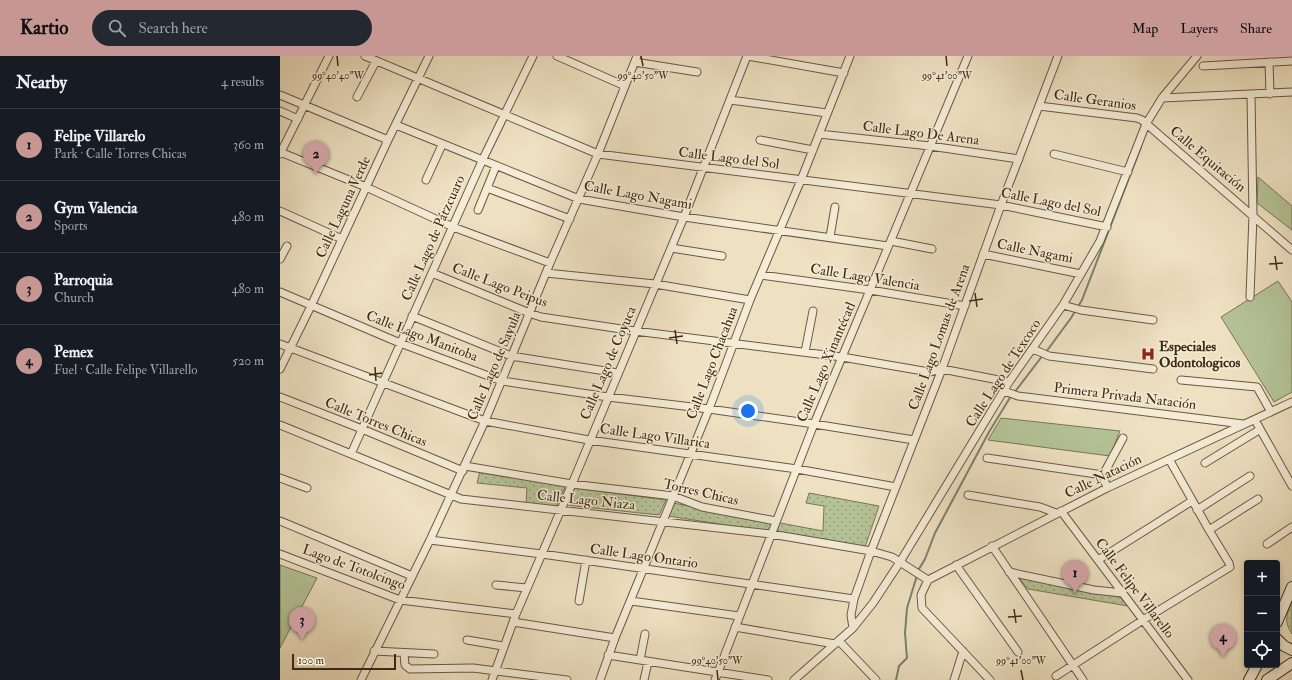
<!DOCTYPE html>
<meta charset="utf-8">
<style>
:root{--surface:#171b24;--page:#242831;--text:#f1f3f6;--muted:#9ea1a6;--line:#363941;--accent:#c59692}
body{margin:0;font-family:"IM FELL Double Pica",serif;background:var(--page);color:var(--text)}
.controls{position:absolute;right:12px;bottom:12px;display:grid;overflow:hidden;border-radius:4px;box-shadow:0 2px 6px #0003}
.controls button{width:36px;height:36px;display:grid;place-items:center;padding:0;border:0;border-bottom:1px solid var(--line);background:var(--surface);color:var(--text);font:20px sans-serif}
.scale{position:absolute;left:12px;bottom:10px;width:104px;box-sizing:border-box;padding-left:4px;border:2px solid #412a13;border-top:0;font-size:11px;line-height:14px;white-space:nowrap;color:#412a13;-webkit-text-stroke:3px #f4ecd7;paint-order:stroke}
.you{position:absolute;left:468px;top:355px;width:14px;height:14px;margin:-10px;border:3px solid #fff;border-radius:50%;background:#1a73e8;box-shadow:0 0 0 6px #1a73e833}
.badge{display:grid;place-items:center;width:26px;height:26px;border-radius:50%;background:var(--accent);color:#111;font-size:13px;font-weight:700}
.pin{position:absolute;translate:-50% -33px;filter:drop-shadow(0 1px 2px #0008)}
.pin::after{content:'';position:absolute;top:21px;width:14px;height:12px;background:inherit;clip-path:polygon(0 0,100% 0,50% 100%)}
.list{margin:0;padding:0;list-style:none}
h2{display:flex;justify-content:space-between;align-items:center;height:52px;margin:0;padding:0 16px;font-size:17px}
h2 small{font-size:13px;font-weight:400;color:var(--muted)}
.list li{display:grid;grid-template-columns:26px 1fr auto;gap:12px;align-items:center;box-sizing:border-box;height:72px;padding:0 16px;border-top:1px solid var(--line)}
.list b{display:block;font-size:15px;white-space:nowrap}
.list p{margin:0;font-size:13px;white-space:nowrap;color:var(--muted)}
.list em{font-size:13px;font-style:normal;color:var(--muted)}
.icon{flex:none;width:22px;height:22px;fill:none;stroke:currentColor;stroke-width:2;stroke-linecap:round;stroke-linejoin:round}
.map{position:relative;flex:none;width:1012px;height:624px;overflow:hidden}
header{display:flex;align-items:center;gap:24px;box-sizing:border-box;height:56px;padding:0 20px;background:var(--accent);color:#111}
header strong{font-size:19px}
nav{display:flex;gap:22px;margin-inline-start:auto;font-size:14px}
.search{width:280px;height:36px;background:var(--page);display:flex;align-items:center;gap:10px;box-sizing:border-box;padding:0 14px;border-radius:22px;color:var(--muted);font-size:15px}
main{display:flex}
aside{flex:1;background:var(--surface)}
.map>svg:first-child{display:block}
.green{fill:#b4c397;stroke:#7a7655}
.park{fill:url(#park-dots);stroke:#7a7655}
.lines{fill:none;stroke-linecap:round;stroke-linejoin:round}
.stream{stroke:#768371;stroke-width:2}
.street-casing{stroke:#6c583f;stroke-width:9}
.secondary-casing{stroke:#412a13;stroke-width:12}
.street{stroke:#f4ecd7;stroke-width:7}
.secondary{stroke:#f4ecd7;stroke-width:10}
.ticks{fill:none;stroke:#412a13;stroke-width:1.5}
.labels{text-anchor:middle;dominant-baseline:central;stroke-width:3;stroke-linejoin:round;paint-order:stroke}
.street-label{font-size:14px;fill:#412a13;stroke:#f4ecd7}
.poi-label{font-size:14px;font-weight:bold;fill:#412a13;stroke:#f4ecd7;text-anchor:start}
.ticks-label{font-size:10px;text-anchor:middle;fill:#412a13;stroke:#f4ecd7;stroke-width:3;stroke-linejoin:round;paint-order:stroke}
</style>
<header>
<strong>Kartio</strong>
<div class="search"><svg class="icon" aria-label="search" viewBox="0 0 24 24"><circle cx="10" cy="10" r="6"/><path d="M15 15l6 6"/></svg>Search here</div>
<nav><a>Map</a><a>Layers</a><a>Share</a></nav>
</header>
<main>
<aside>
<h2>Nearby<small>4 results</small></h2>
<ul class="list">
<li><span class="badge">1</span><div><b>Felipe Villarelo</b><p>Park · Calle Torres Chicas</p></div><em>360 m</em></li>
<li><span class="badge">2</span><div><b>Gym Valencia</b><p>Sports</p></div><em>480 m</em></li>
<li><span class="badge">3</span><div><b>Parroquia</b><p>Church</p></div><em>480 m</em></li>
<li><span class="badge">4</span><div><b>Pemex</b><p>Fuel · Calle Felipe Villarello</p></div><em>520 m</em></li>
</ul>
</aside>
<div class="map">
<svg width="1012" height="624" viewBox="0 0 1012 624">
<defs>
<pattern id="park-dots" width="8" height="8" patternUnits="userSpaceOnUse"><rect width="8" height="8" fill="#b4c397"/><path d="M2 2h.1M6 6h.1" fill="none" stroke="#949f7a" stroke-width="1.8" stroke-linecap="round"/></pattern>
</defs>
<rect width="100%" height="100%" fill="#eee1c2"/>
<filter id="stains"><feTurbulence type="fractalNoise" baseFrequency=".005" numOctaves="4"/><feColorMatrix values="0 0 0 0 .2 0 0 0 0 .09 0 0 0 0 .02 0 0 0 .5 -.17"/></filter>
<radialGradient id="worn" r=".72"><stop offset=".6" stop-color="#630" stop-opacity="0"/><stop offset="1" stop-color="#630" stop-opacity=".3"/></radialGradient>
<path class="green" d="M978,121l34,29v24l-35,-27z
M998,225l14,21v90l-18,10 -53,-85z
M721,362l119,13 -10,25 -122,-16z
M0,509l37,13 -37,70z"/>
<path class="park" d="M200,415l87,12 -11,24 -30,-3 1,-16 -50,-5z
M294,432l92,12 -7,15 -93,-10z
M529,437l70,13 -14,41 -197,-31 5,-13 150,28 1,-25 -18,-3z
M739,522l101,19 8,9 -100,-17z
M1012,546v32c-8,-12 -6,-19 0,-32z"/>
<g class="lines">
<path class="stream" d="M766,296l25,-34 11,-18 59,-153
M734,337l29,-38
M616,624l3,-14 8,-8 -2,-25 2,-25 12,-39 6,-10 10,-26 54,-101 22,-36"/>
<defs>
<path id="street" d="M85,0l233,98 403,51 106,22
M277,0l68,30
M468,0l96,17
M355,6l62,10
M989,6l1,32
M923,10l89,-5
M0,39l108,45
M77,41l19,-36
M882,42l130,-6
M450,44l97,13
M759,50l98,12 5,2 150,130
M0,55l18,8
M116,69l183,74 105,18 204,29
M539,78l111,12 89,13
M480,84l53,10
M0,96l86,35 87,40 97,36
M0,98l49,-98
M774,98l74,18
M146,124l16,-35
M207,132l83,31
M198,154l18,-44
M0,155l62,28
M550,181l5,-30
M611,185l41,8
M391,192l51,8
M703,198l98,20
M0,203l7,-13
M152,217l100,41 9,3 94,14 207,26 87,15 13,-3 67,13
M266,217l109,11 95,16
M481,219l109,15 95,16
M0,236l120,51 102,38 106,16 101,12 105,15 100,16
M970,241l3,-82 -2,-120
M783,249l18,5 72,10
M132,260l99,40 107,17
M0,288l205,77 104,19 208,29 99,18
M753,293l16,7 104,13
M525,296l8,-41
M0,313l31,-63 77,-166 41,-84
M901,324l76,7 14,25
M724,335l14,5 225,28
M0,341l82,32 101,42
M975,364l37,66
M0,369l181,74 310,35 100,17 21,6 36,23
M71,398l131,-293 51,-105
M707,402l116,17 4,13
M925,407l54,-33
M185,410l107,18 101,12 29,11 74,14
M823,419l20,-37
M0,422l27,10
M688,439l72,12 16,6
M917,454l53,-34
M781,455l127,169
M0,465l132,55
M929,474l49,-31
M150,484l112,14 312,45
M987,488l25,-17
M712,490l91,134
M0,498l120,46 116,14
M818,504l94,-59
M676,509l62,87
M729,516l85,18 28,3
M216,529l31,3
M299,545l7,-41
M351,545l108,15
M233,566l102,16
M455,571l100,17
M573,572l-2,-13 3,-16 17,-48 71,-182 59,-164 57,-149
M187,584l36,6
M559,585l37,39
M94,595l60,3
M124,597l1,12 5,4 63,-1 94,12
M328,599l160,25
M360,604l5,-26
M776,620l87,-56 87,-53 -1,-4 -20,-33 -40,-71
M81,624l69,-140 55,-119 65,-158 48,-109 39,-98
M212,624l24,-66 56,-130 112,-267 63,-161
M320,624l15,-42 94,-229 41,-109 51,-120 49,-124
M364,624l4,-18
M435,624l99,-256 154,-368
M514,624l59,-52 20,-25 27,-41 109,-180 54,-77 37,-64 46,-117 16,-26 35,-42
M674,624l9,-29
M710,624l-68,-72 -1,-13 7,-15 179,-92 185,-86"/>
<path id="secondary" d="M997,566l15,-35
M997,583l7,7 8,4
M969,624l8,-15
M987,624l25,-17"/>
</defs>
<use href="#street" class="street-casing"/>
<use href="#secondary" class="secondary-casing"/>
<use href="#street" class="street"/>
<use href="#secondary" class="secondary"/>
</g>
<path class="ticks" d="M57,0l1,10M361,0l2,10M666,0l1,10M995,200l2,14M989,208l14,-1M695,237l2,14M689,245l14,-2M395,274l2,14M389,282l14,-2M95,311l1,14M89,319l13,-2M734,553l2,14M728,561l14,-1M437,614l1,10M741,614l2,10"/>
<defs>
<symbol id="hospital-bare" viewBox="-9 -9 18 18"><path d="M-5-5h3v3.5h4V-5h3V5h-3V1.5h-4V5h-3Z" fill="#8f2418" stroke="#f4ecd7" stroke-width="2.5" paint-order="stroke"/></symbol>
</defs>
<g fill-rule="evenodd">
<use href="#hospital-bare" x="858" y="288" width="20" height="20"/>
</g>
<g class="labels">
<g class="street-label">
<text transform="translate(815 44) rotate(8)">Calle Geranios</text>
<text transform="translate(641 77) rotate(7)">Calle Lago De Arena</text>
<text transform="translate(449 102) rotate(7)">Calle Lago del Sol</text>
<text transform="translate(928 103) rotate(40)">Calle Equitación</text>
<text transform="translate(358 139) rotate(10)">Calle Lago Nagami</text>
<text transform="translate(771 146) rotate(11)">Calle Lago del Sol</text>
<text transform="translate(63 151) rotate(-65)">Calle Laguna Verde</text>
<text transform="translate(153 182) rotate(-66)">Calle Lago de Pátzcuaro</text>
<text transform="translate(755 195) rotate(11)">Calle Nagami</text>
<text transform="translate(585 221) rotate(9)">Calle Lago Valencia</text>
<text transform="translate(220 229) rotate(21)">Calle Lago Peipus</text>
<text transform="translate(142 280) rotate(21)">Calle Lago Manitoba</text>
<text transform="translate(659 281) rotate(-70)">Calle Lago Lomas de Arena</text>
<text transform="translate(546 306) rotate(-67)">Calle Lago Xinantécatl</text>
<text transform="translate(328 307) rotate(-67)">Calle Lago de Coyuca</text>
<text transform="translate(432 307) rotate(-69)">Calle Lago Chacahua</text>
<text transform="translate(214 310) rotate(-67)">Calle Lago de Sayula</text>
<text transform="translate(723 317) rotate(-57)">Calle Lago de Texcoco</text>
<text transform="translate(845 340) rotate(7)">Primera Privada Natación</text>
<text transform="translate(96 366) rotate(22)">Calle Torres Chicas</text>
<text transform="translate(375 380) rotate(8)">Calle Lago Villarica</text>
<text transform="translate(823 420) rotate(-26)">Calle Natación</text>
<text transform="translate(421 436) rotate(13)">Torres Chicas</text>
<text transform="translate(306 444) rotate(6)">Calle Lago Niaza</text>
<text transform="translate(364 500) rotate(8)">Calle Lago Ontario</text>
<text transform="translate(74 511) rotate(20)">Lago de Totolcingo</text>
<text transform="translate(855 532) rotate(53)">Calle Felipe Villarello</text>
</g>
<g class="poi-label">
<text x="879" y="290">Especiales<tspan x="879" dy="16">Odontologicos</tspan></text>
</g>
</g>
<g class="ticks-label">
<text x="58" y="23">99°40'40"W</text>
<text x="363" y="23">99°40'50"W</text>
<text x="667" y="23">99°41'00"W</text>
<text x="437" y="608">99°40'50"W</text>
<text x="741" y="608">99°41'00"W</text>
</g>
<rect width="100%" height="100%" filter="url(#stains)"/>
<rect width="100%" height="100%" fill="url(#worn)"/>
</svg>
<div class="controls">
<button>+</button>
<button>−</button>
<button><svg class="icon" aria-label="locate" viewBox="0 0 24 24"><circle cx="12" cy="12" r="6"/><path d="M12 2v4M12 18v4M2 12h4M18 12h4"/></svg></button>
</div>
<div class="scale">100 m</div>
<div class="you"></div>
<div class="pin badge" style="left:795px;top:537px">1</div>
<div class="pin badge" style="left:36px;top:118px">2</div>
<div class="pin badge" style="left:22px;top:584px">3</div>
<div class="pin badge" style="left:943px;top:601px">4</div>
</div>
</main>
